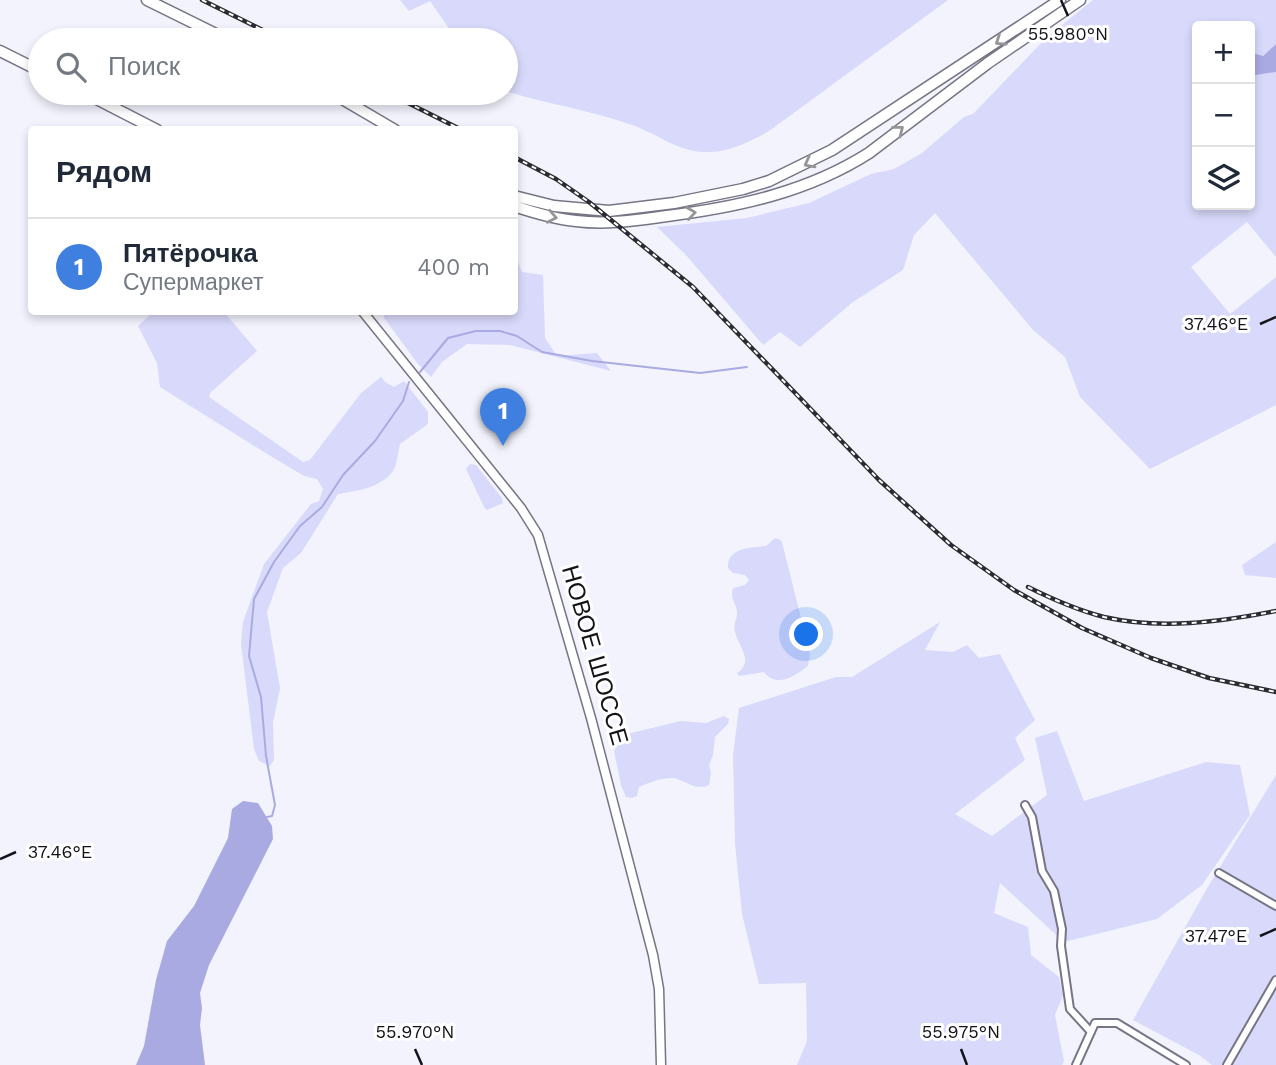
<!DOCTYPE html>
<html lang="ru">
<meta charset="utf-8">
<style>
:root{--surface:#fff;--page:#f6f6f7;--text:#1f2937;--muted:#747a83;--line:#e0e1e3;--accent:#58922f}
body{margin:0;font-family:"Work Sans",sans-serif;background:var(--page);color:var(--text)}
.controls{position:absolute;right:21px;top:21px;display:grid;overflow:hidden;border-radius:7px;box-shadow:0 4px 10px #0003}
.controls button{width:63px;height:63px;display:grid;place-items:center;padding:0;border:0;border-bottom:2px solid var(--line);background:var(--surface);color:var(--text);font:35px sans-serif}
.you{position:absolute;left:807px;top:635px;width:24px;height:24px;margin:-18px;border:5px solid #fff;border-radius:50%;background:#1a73e8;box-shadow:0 0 0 10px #1a73e833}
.badge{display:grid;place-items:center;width:46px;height:46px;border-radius:50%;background:var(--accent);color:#fff;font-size:23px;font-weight:700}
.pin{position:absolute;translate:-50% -58px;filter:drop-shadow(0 2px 4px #0008)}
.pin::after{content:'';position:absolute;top:37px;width:24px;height:21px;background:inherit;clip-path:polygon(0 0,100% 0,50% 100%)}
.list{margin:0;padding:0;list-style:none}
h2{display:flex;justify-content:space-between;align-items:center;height:91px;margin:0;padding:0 28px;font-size:30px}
h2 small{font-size:23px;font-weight:400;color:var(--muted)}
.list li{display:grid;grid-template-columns:46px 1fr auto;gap:21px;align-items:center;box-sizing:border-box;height:98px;padding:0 28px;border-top:2px solid var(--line)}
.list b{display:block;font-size:26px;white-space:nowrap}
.list p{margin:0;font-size:23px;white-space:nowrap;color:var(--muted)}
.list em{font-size:23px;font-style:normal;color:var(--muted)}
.icon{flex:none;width:38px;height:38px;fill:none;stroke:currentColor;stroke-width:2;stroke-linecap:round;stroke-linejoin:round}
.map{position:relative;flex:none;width:1276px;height:1065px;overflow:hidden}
.search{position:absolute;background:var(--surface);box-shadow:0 4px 10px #0003;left:28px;top:28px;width:490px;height:77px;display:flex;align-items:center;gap:18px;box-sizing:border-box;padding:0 24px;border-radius:38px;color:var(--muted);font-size:26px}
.panel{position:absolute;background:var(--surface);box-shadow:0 4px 10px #0003;left:28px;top:126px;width:490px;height:189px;border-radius:7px}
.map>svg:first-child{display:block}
.green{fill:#d9d9fb}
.water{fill:#aaaae2}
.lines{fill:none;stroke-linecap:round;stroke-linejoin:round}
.stream{stroke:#aaaae2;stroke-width:2}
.street-casing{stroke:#757585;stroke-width:10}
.secondary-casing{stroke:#757585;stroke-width:11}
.primary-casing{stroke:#757585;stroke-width:13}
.street{stroke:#fff;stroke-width:6}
.secondary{stroke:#fff;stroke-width:8}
.primary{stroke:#fff;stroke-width:10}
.rail-casing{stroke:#2b2b31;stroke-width:4.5}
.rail{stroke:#fff;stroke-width:2;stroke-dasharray:5;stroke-linecap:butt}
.oneway{stroke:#959598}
.ticks{fill:none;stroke:#131319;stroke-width:2.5}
.labels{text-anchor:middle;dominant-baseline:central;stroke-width:6;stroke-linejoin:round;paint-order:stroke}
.street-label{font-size:24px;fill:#131319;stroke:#fff}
.ticks-label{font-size:18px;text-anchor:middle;fill:#131319;stroke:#fff;stroke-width:6;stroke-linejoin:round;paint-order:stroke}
</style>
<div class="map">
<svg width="1276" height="1065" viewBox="0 0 1276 1065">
<rect width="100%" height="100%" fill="#f2f3fd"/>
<path class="green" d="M400,0h548l-179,131c-22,12 -41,22 -66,21 -26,-1 -47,-19 -71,-27 -41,-15 -85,-21 -126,-34v-51h-49l-27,-39 -21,10z
M1093,0h183v44l-13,12 -13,-4v-26h-53v179h53v-129l26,-4v185l-29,-35 -56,45 39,47 46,-37v128l-126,64 -70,-72 -15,-40 -32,-27 -98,-117 -21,22 -11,35 -50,32 -53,45 -20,-15 -17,13 -77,-90 -29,-28 90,-9 62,-15 62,-29 23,-5 28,-16 42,-36 9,-3 73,-76z
M515,254l7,18 21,3 2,63 12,18 40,-3 14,18 -101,-26 -43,-1 -25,18 -11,15 -13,-13 -34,-46v-6h130z
M153,312h71l33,39 -47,42 -1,4 94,65 7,-2 51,-67 20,-16 4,5 9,5 10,-6 24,31v12l-28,20c-2,8 -3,21 -7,27 -12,17 -37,20 -55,23l-37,59 -18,15 -16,44 13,76 -7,35 1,37 -4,6 -11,-5 -5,-12 -13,-105 2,-22 21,-58 47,-60 8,-3 4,-12 -6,-10 -13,-3 -27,-16 -117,-73 -3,-24 -19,-37z
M470,464l6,1 26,33 1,5 -16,7 -3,-3 -18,-38z
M775,538l6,2 2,6 27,108 -2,12c-14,11 -32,22 -44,6l-25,4 -2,-3c18,-12 1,-27 -2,-41 -2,-7 1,-11 2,-17 1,-10 -8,-16 -4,-27l12,-3 4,-5 -4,-5 -12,-2 -5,-5c-1,-21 23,-20 38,-22z
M1276,542v36l-31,-3 -3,-10z
M940,622l-15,28 28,2 14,-7 12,13 21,-4 35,66 -20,18 10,22 -70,54 37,22 55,-41 -12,-57 22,-7 27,70 122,-39 34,3 10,50 -48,70 -45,34 -93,23 -64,-59 -6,30 34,14 3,28 28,22 4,18 -8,20 9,46 -2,4h-265l10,-24 -1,-58 -47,1 -17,-70 -7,-71 -2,-88 6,-47 97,-31h16z
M724,716l5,3 -1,5 -13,13 -2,18 -4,10 2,7 -2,13c-13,7 -25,-6 -37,-7 -10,0 -25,5 -33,9l-2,9 -5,2 -6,-1 -5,-12 -7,-34 5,-12 12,-6 50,-12 25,2z
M1276,775v290h-64l-13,-10 -66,-35 73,-130z"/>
<path class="water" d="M1276,44v28l-26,4v-24l13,4z
M243,801l15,2 14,23 1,13 -64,126 -9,28 2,15 -2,17 5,40h-69l8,-19 12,-66 11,-39 27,-35 34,-68 4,-29z"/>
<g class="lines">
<path class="stream" d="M420,372l28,-34 28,-7h24l17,5 25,16 50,9 108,12 47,-6
M267,817l5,-1 3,-11 -9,-49 -5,-59 -12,-41 5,-57 20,-37 26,-36 22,-19 21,-32 32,-34 28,-40 6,-19"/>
<defs>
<path id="street" d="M1025,805l7,12 10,54 12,20 8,38 -1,17 9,63 21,23
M1219,873l57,33
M1076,1065l19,-42h22l69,42
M1227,1065l49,-85"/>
<path id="secondary" d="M363,312l158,196 17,27 53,183 62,237 6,34 2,76"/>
<path id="primary" d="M147,0l81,40
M0,51l40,20
M85,93l72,37
M332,93l63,37
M514,196l40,10 55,5 65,-8 69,-14 26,-8 63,-31 228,-150
M514,206c21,7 41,13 62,15 31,4 61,-1 91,-5 71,-9 141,-24 202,-63l119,-90 92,-63"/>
</defs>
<use href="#street" class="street-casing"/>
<use href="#secondary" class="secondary-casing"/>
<use href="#primary" class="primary-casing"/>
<use href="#street" class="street"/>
<use href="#secondary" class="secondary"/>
<use href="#primary" class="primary"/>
<defs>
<path id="rail" d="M202,0l81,40
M388,93l74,37
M514,157l42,22 33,23 104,85 186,193 72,65 63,45 68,38 69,30 58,20 67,14
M1028,587c24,12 49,23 76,30 57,13 115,5 172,-6"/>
</defs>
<use href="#rail" class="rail-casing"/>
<use href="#rail" class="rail"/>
</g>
<defs><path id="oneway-chevron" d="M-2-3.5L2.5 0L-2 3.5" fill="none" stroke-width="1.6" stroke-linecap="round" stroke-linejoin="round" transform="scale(1.75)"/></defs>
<g class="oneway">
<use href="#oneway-chevron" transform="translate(1000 41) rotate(146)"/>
<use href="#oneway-chevron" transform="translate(899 130) rotate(-38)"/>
<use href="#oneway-chevron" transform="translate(809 163) rotate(152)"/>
<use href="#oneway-chevron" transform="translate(691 213) rotate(-8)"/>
<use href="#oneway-chevron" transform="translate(552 217) rotate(11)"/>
</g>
<path class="ticks" d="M1061,0l7,16M1260,324l16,-7M0,859l16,-7M1260,936l16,-7M415,1049l7,16M961,1049l6,16"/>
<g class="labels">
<g class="street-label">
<text transform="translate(595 655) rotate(74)">НОВОЕ ШОССЕ</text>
</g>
</g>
<g class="ticks-label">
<text x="1068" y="40">55.980°N</text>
<text x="1216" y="330">37.46°E</text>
<text x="60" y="858">37.46°E</text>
<text x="1216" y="942">37.47°E</text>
<text x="415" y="1038">55.970°N</text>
<text x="961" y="1038">55.975°N</text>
</g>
</svg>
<div class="controls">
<button>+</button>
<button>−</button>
<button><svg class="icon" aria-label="layers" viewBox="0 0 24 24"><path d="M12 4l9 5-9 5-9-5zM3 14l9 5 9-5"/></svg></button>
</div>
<div class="you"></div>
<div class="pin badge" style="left:503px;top:446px;background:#3f7fe0">1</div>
<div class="search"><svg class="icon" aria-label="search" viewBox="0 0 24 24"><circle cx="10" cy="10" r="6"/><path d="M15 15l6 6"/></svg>Поиск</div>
<section class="panel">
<h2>Рядом<small></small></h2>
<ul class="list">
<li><span class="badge" style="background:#3f7fe0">1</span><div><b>Пятёрочка</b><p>Супермаркет</p></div><em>400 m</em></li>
</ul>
</section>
</div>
